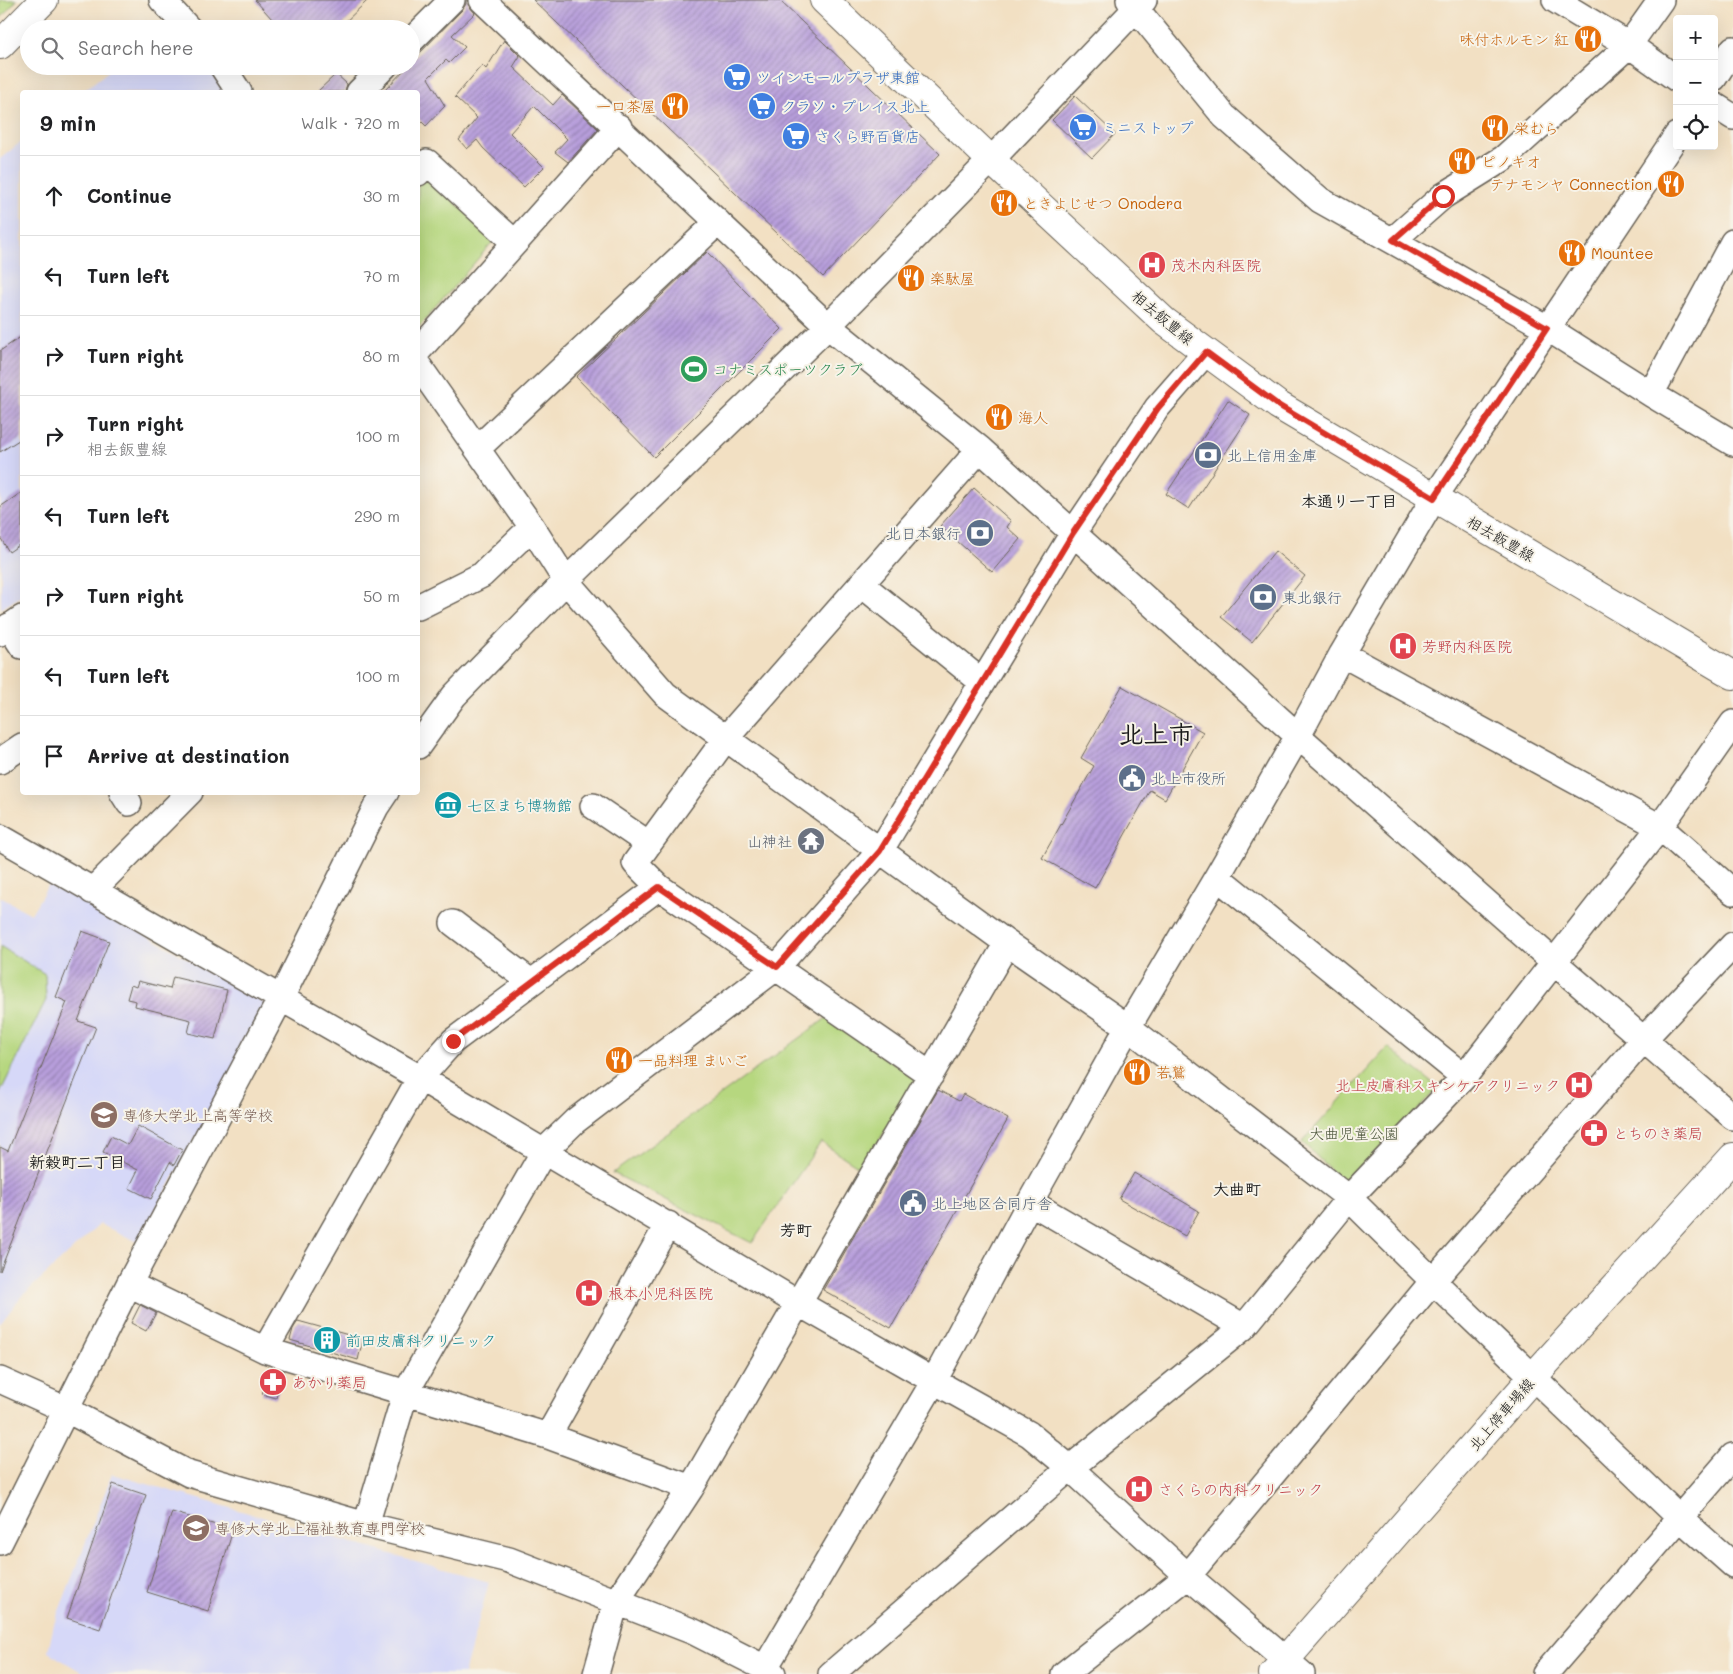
<!DOCTYPE html>
<meta charset="utf-8">
<style>
:root{--surface:#fff;--page:#f6f6f6;--text:#202124;--muted:#757577;--line:#e0e0e0}
body{margin:0;font-family:Mali,"Klee One",sans-serif;background:var(--page);color:var(--text)}
.controls{position:absolute;right:15px;top:15px;display:grid;overflow:hidden;border-radius:5px;box-shadow:0 5px 20px #0002}
.controls button{width:45px;height:45px;display:grid;place-items:center;padding:0;border:0;border-bottom:1px solid var(--line);background:var(--surface);color:var(--text);font:25px sans-serif}
.stop{position:absolute;width:15px;height:15px;margin:-11px;border:4px solid #d93025;border-radius:50%;background:#fff}
.stop.end{background:#d93025;border-color:#fff;box-shadow:0 1px 5px #0008}
.list{margin:0;padding:0;list-style:none}
h2{display:flex;justify-content:space-between;align-items:center;height:65px;margin:0;padding:0 20px;font-size:21px}
h2 small{font-size:16px;font-weight:400;color:var(--muted)}
.list li{display:grid;grid-template-columns:32px 1fr auto;gap:15px;align-items:center;box-sizing:border-box;height:80px;padding:0 20px;border-top:1px solid var(--line)}
.list b{display:block;font-size:19px;white-space:nowrap}
.list p{margin:0;font-size:16px;white-space:nowrap;color:var(--muted)}
.list em{font-size:16px;font-style:normal;color:var(--muted)}
.icon{flex:none;width:28px;height:28px;fill:none;stroke:currentColor;stroke-width:2;stroke-linecap:round;stroke-linejoin:round}
.map{position:relative;flex:none;width:1733px;height:1674px;overflow:hidden}
.search{position:absolute;background:var(--surface);box-shadow:0 5px 20px #0002;left:20px;top:20px;width:400px;height:55px;display:flex;align-items:center;gap:12px;box-sizing:border-box;padding:0 18px;border-radius:28px;color:var(--muted);font-size:19px}
.panel{position:absolute;background:var(--surface);box-shadow:0 5px 20px #0002;left:20px;top:90px;width:400px;height:705px;border-radius:5px}
.map>svg:first-child{display:block}
.built{fill:#d6d8f8}
.green{fill:#b6d77f;stroke:#697a4e}
.building{fill:url(#building-hatch)}
.lines{fill:none;stroke-linecap:round;stroke-linejoin:round}
.minor-casing{stroke:#676156;stroke-width:28}
.major-casing{stroke:#676156;stroke-width:30}
.highway-casing{stroke:#676156;stroke-width:30}
.minor{stroke:#fff;stroke-width:25}
.major{stroke:#fff;stroke-width:28}
.highway{stroke:#fff;stroke-width:28}
.route{stroke:#d93025;stroke-width:6}
.labels{text-anchor:middle;dominant-baseline:central;stroke-width:4;stroke-linejoin:round;paint-order:stroke}
.food-label{font-size:15px;fill:#c56008;stroke:#f7f3e8;text-anchor:start}
.shop-label{font-size:15px;fill:#366cbe;stroke:#f7f3e8;text-anchor:start}
.health-label{font-size:15px;fill:#be3a42;stroke:#f7f3e8;text-anchor:start}
.street-label{font-size:15px;fill:#1c1c1c;stroke:#f7f3e8}
.leisure-label{font-size:15px;fill:#27864d;stroke:#f7f3e8;text-anchor:start}
.service-label{font-size:15px;fill:#4e5e75;stroke:#f7f3e8;text-anchor:start}
.culture-label{font-size:15px;fill:#0d838f;stroke:#f7f3e8;text-anchor:start}
.worship-label{font-size:15px;fill:#5b616d;stroke:#f7f3e8;text-anchor:end}
.education-label{font-size:15px;fill:#785e54;stroke:#f7f3e8;text-anchor:start}
.park-label{font-size:15px;fill:#4a543a;stroke:#f7f3e8}
.neighbourhood-label{font-size:16px;font-weight:bold;fill:#1c1c1c;stroke:#f7f3e8}
.town-label{font-size:25px;font-weight:bold;fill:#1c1c1c;stroke:#f7f3e8}
</style>
<div class="map">
<svg width="1733" height="1674" viewBox="0 0 1733 1674">
<defs>
<pattern id="building-hatch" width="6" height="6" patternUnits="userSpaceOnUse" patternTransform="scale(1.25)"><rect width="6" height="6" fill="#b89fdc"/><path d="M-1 1l2-2M0 6l6-6M5 7l2-2" fill="none" stroke="#9581b2"/></pattern>
</defs>
<rect width="100%" height="100%" fill="#f7f3e8"/>
<filter id="ink" filterUnits="userSpaceOnUse"><feTurbulence type="fractalNoise" baseFrequency=".02" numOctaves="2"/><feDisplacementMap in="SourceGraphic" scale="10" xChannelSelector="R" yChannelSelector="G"/><feConvolveMatrix kernelMatrix="1 2 1 2 8 2 1 2 1" color-interpolation-filters="sRGB"/></filter>
<filter id="wash" filterUnits="userSpaceOnUse"><feTurbulence type="fractalNoise" baseFrequency=".0096" numOctaves="4" result="noise"/><feDisplacementMap in="SourceGraphic" scale="20" xChannelSelector="R" yChannelSelector="G"/><feGaussianBlur stdDeviation="1.12" result="paint"/><feColorMatrix in="noise" values="0 0 0 0 0 0 0 0 0 0 0 0 0 0 0 0 0 1.4 0 .05"/><feComposite in="paint" operator="in"/></filter>
<g filter="url(#wash)">
<rect width="100%" height="100%" fill="#f2e0c3"/>
<path class="built" d="M115,66h100l16,26h-149z
M22,141v454l-21,14 -1,-450z
M51,880l218,126 -131,236 -38,-18 -80,74 -20,26v-427l31,17z
M112,1474l377,108 -25,92h-379l-37,-22 6,-28z"/>
<path class="green" d="M0,0h17l-17,19z
M426,176l69,63 -77,89v-142z
M0,946l45,28 1,26 -46,93z
M828,1017l88,62 -54,90 -41,-27 -69,101 -139,-70z
M1388,1047l50,40 -89,101 -47,-46z"/>
<g id="blocks">
<path class="building" d="M255,0h113l-30,29h-57z
M466,0h2v5l7,8 -23,22 13,12 -16,16 -3,-3 -18,18 17,28 -19,20 -8,-8v-26h-35l25,-26h3v-4l51,-52 4,-6z
M533,0h246l161,154 -117,123z
M504,40l16,16 -7,11 40,38 9,-10 36,34 -30,33 -13,-10 12,-13 -33,-33 -24,27 34,34 -20,20 -41,-39 -6,-8 -10,9 -8,-9 18,-22 -22,-21 27,-32 4,4z
M336,74l11,10 -2,8h-28z
M1075,96l40,38 -23,24 -40,-38z
M707,252l75,77 -128,128 -78,-80z
M22,336v102l-22,14v-101z
M1228,400l22,15 -61,94 -23,-15z
M974,488l37,33 -4,6 13,12 -28,33 -52,-46z
M22,492v51l-13,9 -9,-15v-30z
M1275,551l30,25 -53,66 -31,-25z
M1122,686l81,46 -38,67 -15,-9 -55,98 -53,-30 52,-92 -13,-8z
M82,931l27,10 -31,80 18,6 -96,244v-124l8,4 59,-149 -11,-5z
M173,977l54,13 -12,49 -27,-6 3,-13 -56,-14 1,-5 -9,-2 4,-14 5,2 2,-6 32,8z
M938,1090l21,11 4,-7 45,25 -117,209 -68,-38z
M138,1126l44,24 -8,15 -4,-3 -19,37 -22,-11 9,-18 -35,-18 8,-16 17,9z
M1134,1173l65,38 -14,25 -66,-37z
M140,1305l16,8 -10,18 -15,-8z
M298,1321l65,18 -5,21 -68,-20 3,-11z
M270,1367l14,4 -8,27 -14,-4z
M113,1484l33,11 -46,134 -33,-11z
M172,1512l61,18 -25,81 -61,-19z"/>
</g>
</g>
<g filter="url(#ink)">
<use href="#blocks" fill-opacity="0" stroke="#676156" stroke-width="1"/>
<g class="lines">
<defs>
<path id="minor" d="M162,0l27,29
M482,0l346,326 152,123 318,287 256,226 179,155
M1129,0l95,116 96,84 227,128 104,66 82,49
M1555,0l74,45 48,34
M411,41l41,-41
M222,66l17,26
M1714,78l19,-29
M359,92l26,-26
M1714,105l19,12
M418,173l9,-11 88,81
M1393,240l50,-44 61,-38 125,-113 32,-45
M418,351l201,-224
M418,365l114,162 34,54 99,113 342,249 121,84 221,171 84,83 247,237 53,47
M1651,394l82,-152
M477,449l241,-227
M861,584l121,98
M418,607l64,-32 50,-48
M9,626l13,20
M0,633l22,-15
M1342,654l318,173 73,65
M418,746l36,-50 112,-115 262,-255 163,-166 153,-160
M0,761l22,-15
M122,792l7,11
M593,806l56,38
M0,837l420,241 378,225 136,78 95,53 41,34 118,108 114,98
M1217,877l247,200
M92,891l98,-99
M453,923l78,59
M931,1075l-272,-188 -24,-24 91,-125 254,-289
M1030,1202l214,125
M129,1284l136,66 283,86 143,52
M265,1350l155,-272 33,-37 206,-154
M0,1380l67,30 122,64 177,51 143,35 185,72 71,36 8,6
M548,1436l120,-212
M366,1525l39,-131 139,-243 31,-30 202,-154 103,-116 193,-318 84,-125 49,-56
M0,1542l129,-258 152,-286 95,-191 10,-15
M596,1674l20,-72 75,-114 316,-545
M765,1674v-6l169,-287 96,-179 98,-175 89,-150 81,-141 44,-82 92,-156 243,-363
M831,1674l239,-206 174,-141 105,-129 115,-121 196,-250 73,-104
M1064,1674l124,-98 245,-295 211,-242 89,-94
M1545,1674l188,-218"/>
<path id="major" d="M824,0l167,160 173,161 114,84 455,270
M1273,1674l260,-297 200,-220"/>
<path id="highway" d="M0,45l44,-45"/>
</defs>
<use href="#minor" class="minor-casing"/>
<use href="#major" class="major-casing"/>
<use href="#highway" class="highway-casing"/>
<use href="#minor" class="minor"/>
<use href="#major" class="major"/>
<use href="#highway" class="highway"/>
</g>
</g>
<g class="lines" filter="url(#ink)">
<path class="route" d="M453,1041l206,-154 118,80 103,-116 193,-318 85,-125 48,-56 72,53 156,93 113,-170 -154,-88 50,-44"/>
</g>
<defs>
<symbol id="restaurant-disc" viewBox="-11 -11 22 22"><circle r="9.5" fill="#e8710a" stroke="#f7f3e8"/><path d="M-5-6h1v4h1v-4h1v4h1v-4h1v5L-1.5 .5V6h-2V.5L-5-1ZM5-6V6H3V1.5H1.5Q1.5-4 5-6Z" fill="#fff"/></symbol>
<symbol id="supermarket-disc" viewBox="-11 -11 22 22"><circle r="9.5" fill="#3f7fe0" stroke="#f7f3e8"/><path d="M-6-5.5h2.5l.6 2H6L4.5 2H-2.5L-4.4-4H-6ZM-1.5 3.2a1.3 1.3 0 1 0 .1 0ZM3 3.2a1.3 1.3 0 1 0 .1 0Z" fill="#fff"/></symbol>
<symbol id="hospital-disc" viewBox="-11 -11 22 22"><circle r="9.5" fill="#e0444e" stroke="#f7f3e8"/><path d="M-5-5h3v3.5h4V-5h3V5h-3V1.5h-4V5h-3Z" fill="#fff"/></symbol>
<symbol id="stadium-disc" viewBox="-11 -11 22 22"><circle r="9.5" fill="#2e9e5b" stroke="#f7f3e8"/><path d="M0-5a6.5 5 0 1 0 0 10a6.5 5 0 1 0 0-10ZM-3.5-1.8h7v3.6h-7Z" fill="#fff"/></symbol>
<symbol id="bank-disc" viewBox="-11 -11 22 22"><circle r="9.5" fill="#5c6f8a" stroke="#f7f3e8"/><path d="M-6-4H6V4H-6ZM0-2.3a2.3 2.3 0 1 0 0 4.6a2.3 2.3 0 1 0 0-4.6Z" fill="#fff"/></symbol>
<symbol id="civic-disc" viewBox="-11 -11 22 22"><circle r="9.5" fill="#5c6f8a" stroke="#f7f3e8"/><path d="M-.6-6.5H3V-4.5H.6V-3L4-1V1h2V6H-6V1h2V-1L-.6-3ZM-1.2 2.5V6h2.4V2.5Z" fill="#fff"/></symbol>
<symbol id="museum-disc" viewBox="-11 -11 22 22"><circle r="9.5" fill="#0f9aa8" stroke="#f7f3e8"/><path d="M0-6L6-3V-2H-6V-3ZM-5-1h2V3h-2ZM-1-1h2V3h-2ZM3-1h2V3H3ZM-6 4H6V6H-6Z" fill="#fff"/></symbol>
<symbol id="temple-disc" viewBox="-11 -11 22 22"><circle r="9.5" fill="#6b7280" stroke="#f7f3e8"/><path d="M0-6L5-2H3V0L6.5 2.5H4V6H1.5V3h-3V6H-4V2.5H-6.5L-3 0V-2H-5Z" fill="#fff"/></symbol>
<symbol id="school-disc" viewBox="-11 -11 22 22"><circle r="9.5" fill="#8d6e63" stroke="#f7f3e8"/><path d="M0-5L7-2L0 1L-7-2ZM-4 1L0 2.5L4 1V4Q0 6-4 4Z" fill="#fff"/></symbol>
<symbol id="pharmacy-disc" viewBox="-11 -11 22 22"><circle r="9.5" fill="#e0444e" stroke="#f7f3e8"/><path d="M-2-6h4v4h4v4h-4v4h-4v-4h-4v-4h4Z" fill="#fff"/></symbol>
<symbol id="building-disc" viewBox="-11 -11 22 22"><circle r="9.5" fill="#0f9aa8" stroke="#f7f3e8"/><path d="M-4-6H4V6H1V3H-1V6H-4ZM-2.5-4.3h1.7v1.8h-1.7ZM.8-4.3h1.7v1.8H.8ZM-2.5-1h1.7V.8h-1.7ZM.8-1h1.7V.8H.8Z" fill="#fff"/></symbol>
</defs>
<g fill-rule="evenodd">
<use href="#restaurant-disc" x="1572" y="23" width="32" height="32"/>
<use href="#supermarket-disc" x="721" y="61" width="32" height="32"/>
<use href="#restaurant-disc" x="659" y="90" width="32" height="32"/>
<use href="#supermarket-disc" x="746" y="90" width="32" height="32"/>
<use href="#supermarket-disc" x="1067" y="111" width="32" height="32"/>
<use href="#restaurant-disc" x="1479" y="112" width="32" height="32"/>
<use href="#supermarket-disc" x="780" y="120" width="32" height="32"/>
<use href="#restaurant-disc" x="1446" y="145" width="32" height="32"/>
<use href="#restaurant-disc" x="1655" y="168" width="32" height="32"/>
<use href="#restaurant-disc" x="988" y="187" width="32" height="32"/>
<use href="#restaurant-disc" x="1556" y="237" width="32" height="32"/>
<use href="#hospital-disc" x="1136" y="249" width="32" height="32"/>
<use href="#restaurant-disc" x="895" y="262" width="32" height="32"/>
<use href="#stadium-disc" x="678" y="353" width="32" height="32"/>
<use href="#restaurant-disc" x="983" y="401" width="32" height="32"/>
<use href="#bank-disc" x="1192" y="439" width="32" height="32"/>
<use href="#bank-disc" x="964" y="517" width="32" height="32"/>
<use href="#bank-disc" x="1247" y="581" width="32" height="32"/>
<use href="#hospital-disc" x="1387" y="630" width="32" height="32"/>
<use href="#civic-disc" x="1116" y="762" width="32" height="32"/>
<use href="#museum-disc" x="432" y="789" width="32" height="32"/>
<use href="#temple-disc" x="795" y="825" width="32" height="32"/>
<use href="#restaurant-disc" x="603" y="1044" width="32" height="32"/>
<use href="#restaurant-disc" x="1121" y="1056" width="32" height="32"/>
<use href="#hospital-disc" x="1563" y="1069" width="32" height="32"/>
<use href="#school-disc" x="88" y="1099" width="32" height="32"/>
<use href="#pharmacy-disc" x="1578" y="1117" width="32" height="32"/>
<use href="#civic-disc" x="897" y="1187" width="32" height="32"/>
<use href="#hospital-disc" x="573" y="1277" width="32" height="32"/>
<use href="#building-disc" x="311" y="1324" width="32" height="32"/>
<use href="#pharmacy-disc" x="257" y="1366" width="32" height="32"/>
<use href="#hospital-disc" x="1123" y="1473" width="32" height="32"/>
<use href="#school-disc" x="180" y="1512" width="32" height="32"/>
</g>
<g class="labels">
<g class="food-label">
<text x="1569" y="39" text-anchor="end">味付ホルモン 紅</text>
<text x="656" y="106" text-anchor="end">一口茶屋</text>
<text x="1514" y="128">栄むら</text>
<text x="1481" y="161">ピノキオ</text>
<text x="1652" y="184" text-anchor="end">テナモンヤ Connection</text>
<text x="1023" y="203">ときよじせつ Onodera</text>
<text x="1591" y="253">Mountee</text>
<text x="930" y="278">楽駄屋</text>
<text x="1018" y="417">海人</text>
<text x="638" y="1060">一品料理 まいご</text>
<text x="1156" y="1072">若鷲</text>
</g>
<g class="shop-label">
<text x="756" y="77">ツインモールプラザ東館</text>
<text x="781" y="106">クラソ・プレイス北上</text>
<text x="1102" y="127">ミニストップ</text>
<text x="815" y="136">さくら野百貨店</text>
</g>
<g class="health-label">
<text x="1171" y="265">茂木内科医院</text>
<text x="1422" y="646">芳野内科医院</text>
<text x="1560" y="1085" text-anchor="end">北上皮膚科スキンケアクリニック</text>
<text x="1613" y="1133">とちのき薬局</text>
<text x="608" y="1293">根本小児科医院</text>
<text x="292" y="1382">あかり薬局</text>
<text x="1158" y="1489">さくらの内科クリニック</text>
</g>
<g class="street-label">
<text transform="translate(1163 317) rotate(40)">相去飯豊線</text>
<text transform="translate(1501 538) rotate(30)">相去飯豊線</text>
<text transform="translate(1501 1414) rotate(-49)">北上停車場線</text>
</g>
<g class="leisure-label">
<text x="713" y="369">コナミスポーツクラブ</text>
</g>
<g class="service-label">
<text x="1227" y="455">北上信用金庫</text>
<text x="961" y="533" text-anchor="end">北日本銀行</text>
<text x="1282" y="597">東北銀行</text>
<text x="1151" y="778">北上市役所</text>
<text x="932" y="1203">北上地区合同庁舎</text>
</g>
<g class="culture-label">
<text x="467" y="805">七区まち博物館</text>
<text x="346" y="1340">前田皮膚科クリニック</text>
</g>
<g class="worship-label">
<text x="792" y="841">山神社</text>
</g>
<g class="education-label">
<text x="123" y="1115">専修大学北上高等学校</text>
<text x="215" y="1528">専修大学北上福祉教育専門学校</text>
</g>
<g class="park-label">
<text x="1354" y="1133">大曲児童公園</text>
</g>
<g class="neighbourhood-label">
<text x="1349" y="500">本通り一丁目</text>
<text x="77" y="1161">新穀町二丁目</text>
<text x="1237" y="1188">大曲町</text>
<text x="796" y="1229">芳町</text>
</g>
<g class="town-label">
<text x="1156" y="733">北上市</text>
</g>
</g>
</svg>
<div class="controls">
<button>+</button>
<button>−</button>
<button><svg class="icon" aria-label="locate" viewBox="0 0 24 24"><circle cx="12" cy="12" r="6"/><path d="M12 2v4M12 18v4M2 12h4M18 12h4"/></svg></button>
</div>
<div class="stop" style="left:1443px;top:196px"></div>
<div class="stop end" style="left:453px;top:1041px"></div>
<div class="search"><svg class="icon" aria-label="search" viewBox="0 0 24 24"><circle cx="10" cy="10" r="6"/><path d="M15 15l6 6"/></svg>Search here</div>
<section class="panel">
<h2>9 min<small>Walk · 720 m</small></h2>
<ul class="list">
<li><svg class="icon" aria-label="ahead" viewBox="0 0 24 24"><path d="M12 20V5M6 11l6-6 6 6"/></svg><div><b>Continue</b></div><em>30 m</em></li>
<li><svg class="icon" aria-label="left" viewBox="0 0 24 24"><path d="M17 20v-9H6M10 6l-5 5 5 5"/></svg><div><b>Turn left</b></div><em>70 m</em></li>
<li><svg class="icon" aria-label="right" viewBox="0 0 24 24"><path d="M7 20v-9h11M14 6l5 5-5 5"/></svg><div><b>Turn right</b></div><em>80 m</em></li>
<li><svg class="icon" aria-label="right" viewBox="0 0 24 24"><path d="M7 20v-9h11M14 6l5 5-5 5"/></svg><div><b>Turn right</b><p>相去飯豊線</p></div><em>100 m</em></li>
<li><svg class="icon" aria-label="left" viewBox="0 0 24 24"><path d="M17 20v-9H6M10 6l-5 5 5 5"/></svg><div><b>Turn left</b></div><em>290 m</em></li>
<li><svg class="icon" aria-label="right" viewBox="0 0 24 24"><path d="M7 20v-9h11M14 6l5 5-5 5"/></svg><div><b>Turn right</b></div><em>50 m</em></li>
<li><svg class="icon" aria-label="left" viewBox="0 0 24 24"><path d="M17 20v-9H6M10 6l-5 5 5 5"/></svg><div><b>Turn left</b></div><em>100 m</em></li>
<li><svg class="icon" aria-label="arrive" viewBox="0 0 24 24"><path d="M6 21V4h12l-3 4 3 4H6"/></svg><div><b>Arrive at destination</b></div></li>
</ul>
</section>
</div>
